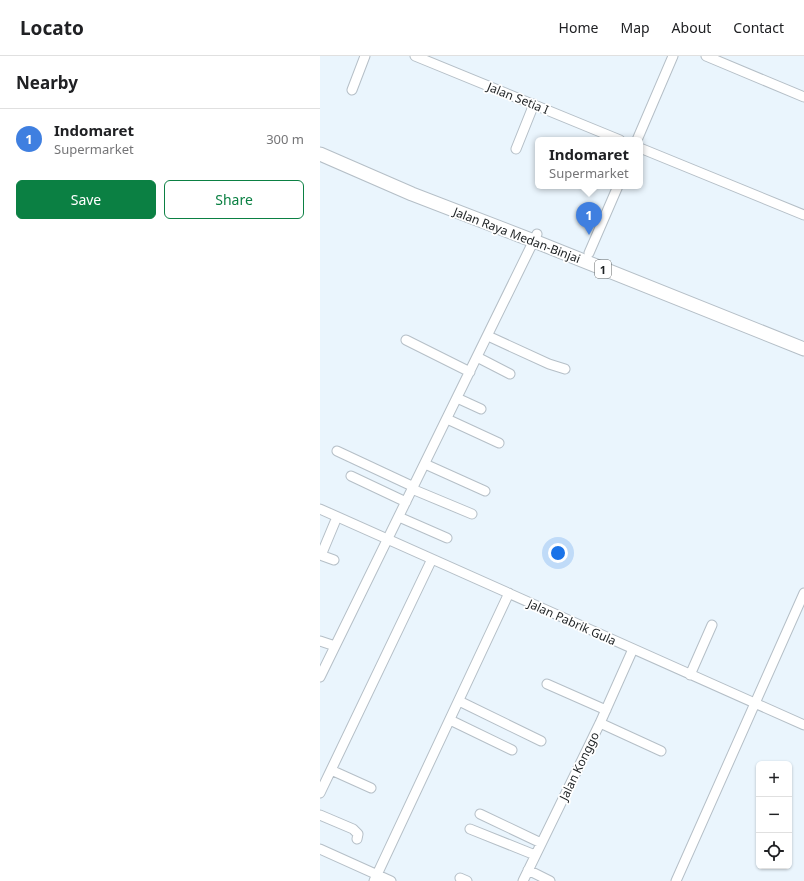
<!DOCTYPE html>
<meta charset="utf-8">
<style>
:root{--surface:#fff;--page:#f2f2f2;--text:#202124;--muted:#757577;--line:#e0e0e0;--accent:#0b8043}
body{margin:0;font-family:"Noto Sans",sans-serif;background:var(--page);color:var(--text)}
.controls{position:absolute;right:12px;bottom:12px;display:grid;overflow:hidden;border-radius:6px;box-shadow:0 1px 3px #0004}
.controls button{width:36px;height:36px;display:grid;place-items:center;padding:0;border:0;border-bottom:1px solid var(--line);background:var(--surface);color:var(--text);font:20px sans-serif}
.you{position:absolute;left:238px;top:497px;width:14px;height:14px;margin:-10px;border:3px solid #fff;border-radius:50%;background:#1a73e8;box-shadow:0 0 0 6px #1a73e833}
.badge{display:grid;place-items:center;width:26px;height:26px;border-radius:50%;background:var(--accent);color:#fff;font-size:13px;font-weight:700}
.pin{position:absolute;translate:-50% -33px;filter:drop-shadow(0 1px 2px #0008)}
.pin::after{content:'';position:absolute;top:21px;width:14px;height:12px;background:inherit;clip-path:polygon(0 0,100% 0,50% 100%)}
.popup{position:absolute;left:215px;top:81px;width:108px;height:52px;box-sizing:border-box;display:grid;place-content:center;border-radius:6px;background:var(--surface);filter:drop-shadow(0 1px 3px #0005);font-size:13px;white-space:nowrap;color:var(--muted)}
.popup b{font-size:15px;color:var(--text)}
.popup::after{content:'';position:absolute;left:50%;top:100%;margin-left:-8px;border:8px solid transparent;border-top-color:var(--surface)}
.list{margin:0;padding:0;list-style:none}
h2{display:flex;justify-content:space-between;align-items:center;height:52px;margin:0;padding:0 16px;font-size:17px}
h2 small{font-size:13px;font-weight:400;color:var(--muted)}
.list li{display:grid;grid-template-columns:26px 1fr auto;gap:12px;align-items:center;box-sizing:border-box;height:60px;padding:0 16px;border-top:1px solid var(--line)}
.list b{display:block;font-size:15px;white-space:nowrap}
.list p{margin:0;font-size:13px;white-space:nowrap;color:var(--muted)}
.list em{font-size:13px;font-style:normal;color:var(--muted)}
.actions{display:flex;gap:8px;padding:12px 16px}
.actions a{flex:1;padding:9px 0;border:1px solid var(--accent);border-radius:6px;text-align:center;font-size:14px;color:var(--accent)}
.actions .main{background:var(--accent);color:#fff}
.icon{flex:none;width:22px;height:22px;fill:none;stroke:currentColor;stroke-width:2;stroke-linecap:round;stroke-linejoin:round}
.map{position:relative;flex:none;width:484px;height:825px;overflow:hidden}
header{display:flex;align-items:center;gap:24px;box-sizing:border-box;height:56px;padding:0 20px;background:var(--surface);border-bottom:1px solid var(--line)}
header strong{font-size:19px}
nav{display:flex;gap:22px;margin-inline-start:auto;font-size:14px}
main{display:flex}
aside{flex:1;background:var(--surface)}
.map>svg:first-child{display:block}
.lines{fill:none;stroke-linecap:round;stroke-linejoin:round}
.minor-casing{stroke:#b5bfc7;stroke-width:11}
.highway-casing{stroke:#b5bfc7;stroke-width:15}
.minor{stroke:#fff;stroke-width:9}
.highway{stroke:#fff;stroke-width:13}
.labels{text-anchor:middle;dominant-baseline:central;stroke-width:3.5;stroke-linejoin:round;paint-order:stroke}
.shield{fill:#fff;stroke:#616465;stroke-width:1}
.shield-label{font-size:11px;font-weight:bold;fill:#1d2123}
.street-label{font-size:12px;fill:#1d2123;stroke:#fff}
</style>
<header>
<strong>Locato</strong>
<nav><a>Home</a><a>Map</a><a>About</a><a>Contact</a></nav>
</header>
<main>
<aside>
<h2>Nearby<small></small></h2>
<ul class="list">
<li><span class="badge" style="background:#3f7fe0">1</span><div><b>Indomaret</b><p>Supermarket</p></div><em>300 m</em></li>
</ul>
<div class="actions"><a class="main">Save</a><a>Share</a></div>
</aside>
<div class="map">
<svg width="484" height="825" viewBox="0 0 484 825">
<rect width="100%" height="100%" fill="#eaf5fd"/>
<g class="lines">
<defs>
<path id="minor" d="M95,0l205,84
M386,0l98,41
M32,34l13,-34
M317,84l36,-84
M320,92l164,67
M196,93l18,-45
M269,197l29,-67
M168,280l61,28 16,5
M86,284l64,32
M157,301l33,17
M137,342l24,11
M127,363l52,24
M17,395l77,36
M105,408l60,27
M31,420l55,26
M92,433l60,25
M0,453l484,216
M79,461l48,21
M14,504l-11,-4 -1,-3 15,-36
M0,585l15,5
M370,619l22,-50
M0,621l217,-443
M227,628l59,26
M139,645l82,40
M130,664l62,30
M280,667l61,28
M11,714l40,18
M0,737l112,-234
M160,758l61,29
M0,759l33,14 5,5 -1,5
M150,773l65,26
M0,793l71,32
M208,814l22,11
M140,822l7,3
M54,825l135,-288
M203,825l77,-158 33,-74
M356,825l128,-288"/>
<path id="highway" d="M0,98l92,40 122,47 270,108"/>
</defs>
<use href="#minor" class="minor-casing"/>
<use href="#highway" class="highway-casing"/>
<use href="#minor" class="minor"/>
<use href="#highway" class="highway"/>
</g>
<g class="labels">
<rect class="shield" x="275" y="204" width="16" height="18" rx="3"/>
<g class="shield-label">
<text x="283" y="213">1</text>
</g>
<g class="street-label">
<text transform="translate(198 42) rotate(22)">Jalan Setia I</text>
<text transform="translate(197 179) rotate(21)">Jalan Raya Medan-Binjai</text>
<text transform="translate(252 566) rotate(24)">Jalan Pabrik Gula</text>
<text transform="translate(259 710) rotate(-64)">Jalan Konggo</text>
</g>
</g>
</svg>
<div class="controls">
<button>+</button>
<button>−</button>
<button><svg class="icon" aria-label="locate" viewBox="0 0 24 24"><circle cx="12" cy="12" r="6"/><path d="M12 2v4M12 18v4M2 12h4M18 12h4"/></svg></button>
</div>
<div class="you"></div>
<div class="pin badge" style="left:269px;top:179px;background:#3f7fe0">1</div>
<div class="popup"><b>Indomaret</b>Supermarket</div>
</div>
</main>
